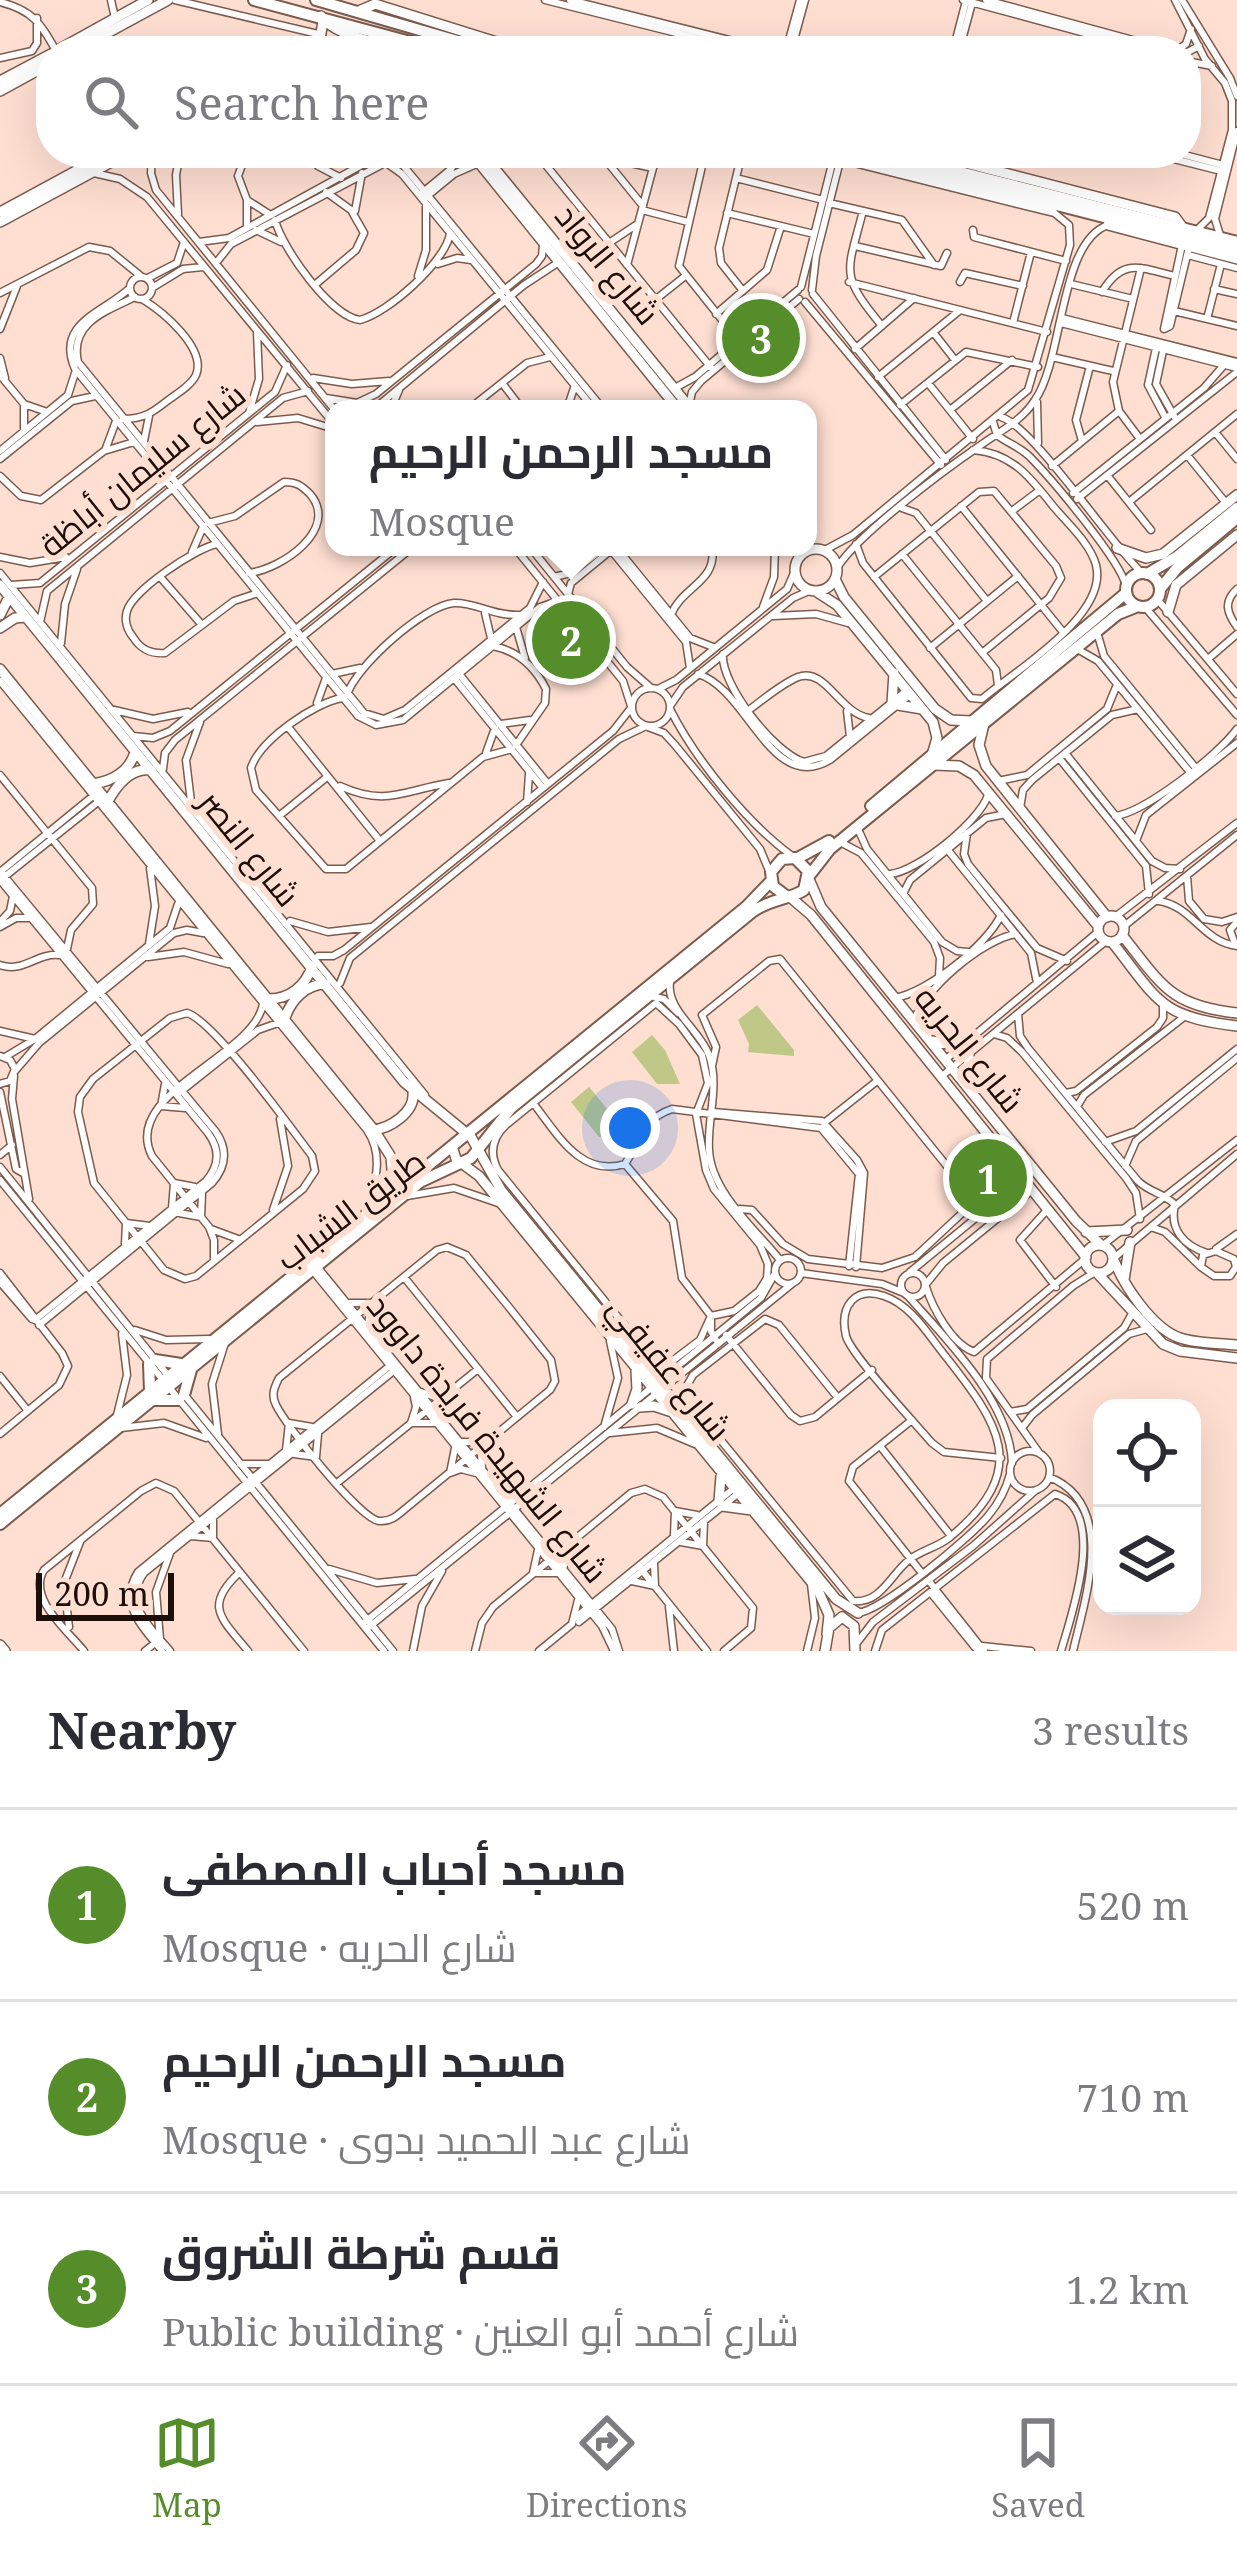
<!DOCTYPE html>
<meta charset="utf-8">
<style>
:root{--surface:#fff;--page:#f7f7f7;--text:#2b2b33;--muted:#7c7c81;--line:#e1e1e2;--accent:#548d29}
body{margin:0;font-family:"Noto Serif",Cairo,serif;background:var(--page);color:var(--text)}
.controls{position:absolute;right:36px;bottom:36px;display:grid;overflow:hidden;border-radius:24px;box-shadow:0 12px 48px #0002}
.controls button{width:108px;height:108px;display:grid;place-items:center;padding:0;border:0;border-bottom:3px solid var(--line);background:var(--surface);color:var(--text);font:60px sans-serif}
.scale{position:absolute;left:36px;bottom:30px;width:138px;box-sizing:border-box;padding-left:12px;border:6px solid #1c0f0a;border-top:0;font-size:33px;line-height:42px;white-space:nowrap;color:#1c0f0a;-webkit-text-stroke:9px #ffdfd2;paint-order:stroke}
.you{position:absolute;left:630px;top:1128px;width:42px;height:42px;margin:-30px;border:9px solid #fff;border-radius:50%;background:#1a73e8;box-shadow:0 0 0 18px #1a73e833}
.badge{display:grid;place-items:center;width:78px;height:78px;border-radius:50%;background:var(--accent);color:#fff;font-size:39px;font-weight:700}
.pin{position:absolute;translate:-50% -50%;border:6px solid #fff;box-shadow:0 3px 12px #0006}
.popup{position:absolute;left:325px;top:400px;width:492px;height:156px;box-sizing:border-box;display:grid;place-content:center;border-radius:24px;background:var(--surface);filter:drop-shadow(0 3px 9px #0005);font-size:39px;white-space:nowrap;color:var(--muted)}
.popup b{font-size:45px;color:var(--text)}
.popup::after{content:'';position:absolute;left:50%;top:100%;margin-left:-24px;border:24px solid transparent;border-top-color:var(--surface)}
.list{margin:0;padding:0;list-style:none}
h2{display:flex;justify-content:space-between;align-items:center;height:156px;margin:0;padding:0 48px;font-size:51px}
h2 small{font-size:39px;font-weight:400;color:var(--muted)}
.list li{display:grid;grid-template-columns:78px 1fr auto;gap:36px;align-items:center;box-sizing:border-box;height:192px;padding:0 48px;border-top:3px solid var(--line)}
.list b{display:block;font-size:45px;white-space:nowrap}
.list p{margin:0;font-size:39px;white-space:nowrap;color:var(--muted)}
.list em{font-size:39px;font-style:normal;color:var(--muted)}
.icon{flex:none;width:66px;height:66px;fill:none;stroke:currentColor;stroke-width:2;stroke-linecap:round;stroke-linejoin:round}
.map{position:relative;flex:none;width:1237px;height:1651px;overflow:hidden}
.search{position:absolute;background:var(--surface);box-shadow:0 12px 48px #0002;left:36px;right:36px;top:36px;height:132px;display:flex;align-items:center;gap:30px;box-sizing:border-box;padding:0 42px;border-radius:48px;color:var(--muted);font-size:45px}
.sheet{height:732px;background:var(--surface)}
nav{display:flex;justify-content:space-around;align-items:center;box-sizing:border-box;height:168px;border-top:3px solid var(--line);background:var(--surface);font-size:33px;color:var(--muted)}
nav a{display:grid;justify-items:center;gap:6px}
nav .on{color:var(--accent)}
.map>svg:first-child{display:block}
.green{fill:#c0c888}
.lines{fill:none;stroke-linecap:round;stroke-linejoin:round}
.minor-casing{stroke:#7c5b4d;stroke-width:9}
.tertiary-casing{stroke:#7c5b4d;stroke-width:12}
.secondary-casing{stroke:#7c5b4d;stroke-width:14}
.minor{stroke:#fff;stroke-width:6}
.tertiary{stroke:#fff;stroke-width:9}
.secondary{stroke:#fff;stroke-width:10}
.labels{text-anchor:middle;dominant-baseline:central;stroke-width:12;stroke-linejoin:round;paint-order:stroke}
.street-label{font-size:33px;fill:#1c0f0a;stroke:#ffdfd2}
</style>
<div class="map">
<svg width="1237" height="1651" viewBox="0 0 1237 1651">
<rect width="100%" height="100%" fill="#ffdfd2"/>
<path class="green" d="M757,1005l37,45v6l-46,-4 1,-8 -11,-24z
M652,1035l13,15 15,34h-23l-25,-32z
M589,1087l25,30 -10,9 9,11h-14l-28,-35z"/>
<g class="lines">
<defs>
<path id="minor" d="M111,0l4,18
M175,0l147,35
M545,0l203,51
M570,0l203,51
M963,0l188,51
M986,0l187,51
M1175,0l30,59 20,24 7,18v29l-23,88 -11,11
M1182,0l48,78 7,18
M0,2c32,8 41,21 56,49
M786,51l14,-51
M791,51l14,-51
M953,51l13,-50
M959,51l13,-48
M1176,51l10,-7 5,-15
M1186,53l13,-7
M0,58l32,-7 5,-8v-25
M1186,61l26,5
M152,153l-1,20 5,17 178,219
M308,153l10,13 23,12
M379,153l2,10 9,-1 2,-9 10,11 201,245
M536,153l177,217
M600,153l43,53
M705,153l-26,113 55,69
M742,153l-23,95 2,15 22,28
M1150,153l71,18
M1177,153l46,12
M603,157l50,11
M388,164l14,10 192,235
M94,173l26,6 27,18 187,227
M736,178l87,22
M422,193l29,-24 9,-16
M426,197l28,-23 25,-11
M247,200l22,14
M829,203l73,17 32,45
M642,210l46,12
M355,211l7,-38
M863,211c-16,62 -24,63 19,115
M727,213l87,21
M178,214l-2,-39 4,-22
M275,220c7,28 56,97 85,100 28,-7 85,-58 90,-86
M247,228v-28l-9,-24 4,-11 17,-12
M256,230l25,12
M973,230l1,7 92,24
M1220,235l-5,-16 22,-88
M199,242l30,-4 149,-82
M609,243l27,-18
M1182,245l-18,84 6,-3 19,-79
M855,246l86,20 6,-13
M1188,255l49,13
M216,263l15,-19 150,-79
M438,264l19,-6 14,2
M627,265l30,-112
M418,276l8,-26v-44
M130 288a11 11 0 1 1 22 0a11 11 0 1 1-22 0Z
M148,278l29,-15 7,-21
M849,282l198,50
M960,282l5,-9 58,13
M317,283l39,-33 8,-17 -13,-23 -25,-18
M1071,284l62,15
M801,287l33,-131
M130,288c-27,25 -75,35 -55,81l283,347 18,9 27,-5 137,-113 18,-6
M152,288l31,-19 20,-2
M1214,289l23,5
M812,290l4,-34 26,-103
M1102,292c21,-35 38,-24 73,-16
M0,293l89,-46 21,4 32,26
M813,294l133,166
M135,297c-29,14 -66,26 -57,65l286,351 20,6 21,-9 125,-102 13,-26
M655,300l29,-23
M805,302l136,163
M1174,311l63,15
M716,314l51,-44 14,-44
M1062,318l175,44
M1207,319l14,-55
M1013,323l18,-71
M1061,323l176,45
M0,329l17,-43
M933,332l22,28
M1156,348l-8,37 17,32
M855,349l59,-51
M1163,351l-7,33 18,32
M1052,357l61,14
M0,358l5,20
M0,375l24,29 23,8
M878,377l81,-66
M313,378l39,6 37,-3
M502,383l20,26
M928,383l45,56
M675,388l20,-11 103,-87
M326,398l31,5 19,-9 160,-130 6,-8 1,-11
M1037,402l1,41
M24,404v26
M900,405l66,-53 72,15
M689,406l3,-14 9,-11 98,-82
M374,409l150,-124 35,-23
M391,409l8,-19
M469,409l58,-46 23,-6
M567,409l7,-21
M950,410l62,-50
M249,413l10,-34 -2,-47
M1001,417c32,9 108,125 141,156
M123,419c20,0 29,-6 44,-18 9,-7 24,-15 29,-26 11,-27 -34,-64 -54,-76
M257,422l41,-4 36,11
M993,422l4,13c10,8 23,12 32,21 21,21 92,105 97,130
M1215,432l22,27
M1140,439l-21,-28 -6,-29 28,-114
M144,441l5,-25
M1082,441l-6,-21 14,-54
M106,448l10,-27
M0,451l68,-56 7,-22
M1187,455l39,48
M0,459l72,-58 23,-5
M1052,466l67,-55
M1107,475l44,55
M0,476l21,20 20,4 63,-49 30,-9
M1073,493l131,-105 20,-23
M1077,499l160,-127
M1129,502l108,-88
M961,506l102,126
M902,508l14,5 71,88
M1012,511l28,-21
M208,523l27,-7 49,-34c12,0 17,3 26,12 30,35 -28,75 -61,79
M217,544c-21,4 -84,46 -90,67 -3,9 0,19 6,26 8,13 18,17 32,16l69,-52 21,-7
M856,544l7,19 108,135 11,1c34,-29 127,-84 114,-134 -6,-22 -29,-42 -43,-59 -23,-29 -41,-53 -80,-56
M530,547l97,120 24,21
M616,547l74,91 23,9
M515,548l108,133 8,25
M611,550l75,92 4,26
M823,551l30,-16 175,-145 42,-145 -1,-20 -17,-14
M192,552l11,-25
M902,554l94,116 2,15
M0,557l30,6 36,-6
M837,568c20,-33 106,-97 141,-121 20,-15 43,-25 57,-47 29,-42 24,-158 73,-175
M0,573l425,522
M554,577l17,-4 34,-26
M874,577l105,-85 15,-1 62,75 5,12 -12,20 -67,55
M161,578l41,47
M11,585l29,-2 235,-191 12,-27
M1237,589c-14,13 -10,24 0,38
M568,594l3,-11 39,-32
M1157,599l80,95
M763,607l11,-30 1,-30
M1145,607l92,108
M485,613l6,25
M671,615c11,-29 47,-33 41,-68
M773,616l43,-2 32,9
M40,622l7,-31 236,-193 25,-7
M516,627l9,31
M1097,632l7,24 95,116
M61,643l4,-39 12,-35
M493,646c24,5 42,21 53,43l-1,14 -29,42
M930,648l88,-72
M1079,650l19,11 96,116
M723,654c-3,30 52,100 81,108l22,-6 81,-66
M1208,659l29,-25
M332,674l28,-6
M698,674c50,15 73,121 132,86l81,-66
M460,675l88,109
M454,678l88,109
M0,681l367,449c18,27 8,55 -3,84
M632 707a19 19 0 1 1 38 0a19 19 0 1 1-38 0Z
M658,689l18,-9 111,-91 7,-16
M347,695c8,-28 77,-90 107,-92 21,-1 39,13 65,12
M342,698c-28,5 -82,42 -91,70l5,22 70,79h20l137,-112 29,-8
M317,703l9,-25
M670,706l13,-19 110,-89 16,-7
M670,709c25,50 77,114 122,147
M114,710l39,9 35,-7
M749,710c15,-11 32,-26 49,-33 28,-10 41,36 71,41
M847,711l3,26
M501,724l29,-4
M288,727l92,114
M648,727l16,6 11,12 85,104 10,24
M133,736l20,2 17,-7 227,-184
M486,753l9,-25
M1065,753l87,108 13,7 15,1
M1059,758l87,108 3,28
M163,769l2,-16 10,-13 238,-193
M0,775l92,113 1,16 -22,26 -4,19
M998,781l29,-6 80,-66 9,-22
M340,786c46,21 65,4 109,-3
M191,802l-5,-42 14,-38
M527,802l2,-28
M1020,808l3,-18 9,-10 80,-65 26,-6
M279,816l48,-39
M1115,816c31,-4 103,-61 122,-87
M858,829l9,20 75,93 15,9 11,1
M967,833l-3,21 4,10 69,84 30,13
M1136,841l10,-26 91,-72
M842,843l19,10 73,89 6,16 -1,18
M947,849l84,104 6,30
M0,871l216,261c12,18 10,35 -4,51l-173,142
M0,872l93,-76
M890,874c27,-2 90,-53 98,-79
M1187,876l2,25 15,18 18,3 15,-5
M3,878l95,-76
M0,880l208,253c12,16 12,32 -2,48l-171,139
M903,894l7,-14 76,-62 20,-4
M1159,901c33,5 44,41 78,45
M1115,917l122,-94
M290,921l38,11 43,-5
M0,922l10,-11 3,-15
M0,927l16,-9h14
M1123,927l114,-92
M149,944l6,-38 -5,-38
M1235,944l-5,-14 7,-8
M318,956h15l11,-6 269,-219 18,-23
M148,957l36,-5 44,12
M0,965c24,8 36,-12 59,-10
M670,982c-4,28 30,48 39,73 11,31 -2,63 0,95 2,42 46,79 71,110
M340,983l10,-25 269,-219 27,-13
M650,996l14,3 14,14
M894,998c33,-5 93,-53 107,-83
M656,1003l23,21 23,31 6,28 -12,31 10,56 8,19 46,56 8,19 -1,14 -8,13 -25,20 -23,5 -11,24 -37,28 -6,-3 -159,-195c-9,-17 -6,-32 8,-45z
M187,1013c27,8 104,115 125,143l3,15 -12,18 -107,87 -11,3 -21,-9 -70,-87 -16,-71 2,-15 13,-18 77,-61z
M1018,1014l2,22 8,12 110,133c12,12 27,12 37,24 -6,24 9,41 32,48
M914,1021c9,-31 69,-82 102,-87
M0,1031l35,8
M994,1034l13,4 15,14 104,126 10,15 4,26
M0,1056l10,4 5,9 -5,12 -10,3
M5,1057l30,-18 135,-111 8,-24
M945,1060l153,-128
M712,1066l4,-19 -14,-32 67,-54 11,-2 187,232 6,12 -58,54 -33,11 -74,-9 -25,-15 -31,-34 -12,-1
M14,1072l25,-29 135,-110 13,-3 16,3
M14,1076l-2,23 17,100
M942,1076l164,-135
M165,1084l-4,22 24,2
M0,1092l16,77 7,4
M179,1093l79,-63 20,-7
M1066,1093l10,-2 81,-64 6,-9v-12
M533,1103c24,30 47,75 92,61 15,-23 17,-45 47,-55l149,19 38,46 -10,92
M1078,1105l6,-10 100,-78
M713,1112l109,9 35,39 7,13 -8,94
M824,1123l53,-42
M1105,1142l31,-11 101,-82
M0,1155l12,-10
M625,1164l48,57 9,57 29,38v15l5,9
M1125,1166l11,-25 101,-83
M0,1167l170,211
M0,1180l384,471
M407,1196l47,-8 44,15
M172,1208l2,-25 21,4
M273,1210l15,-44 -8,-47
M1047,1210l-27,30 36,47
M179,1213l22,4 1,-23
M1151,1227l14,5 36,35
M211,1229l27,10
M125,1244l1,-21 24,3
M1103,1245l134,-105
M447,1247l19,8 42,51 43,54 4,21 -5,9 -145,119c-8,7 -15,13 -26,12 -20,-3 -93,-95 -103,-116 -5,-10 -2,-17 3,-27l158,-128z
M1216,1249l21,-15
M1216,1251l18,8 2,8 -6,9h-16l-13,-9 2,-12z
M775 1271a13 13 0 1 1 26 0a13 13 0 1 1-26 0Z
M1114,1258l123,-104
M214,1261v-21l-5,-13 -57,-71c-32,-63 102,-99 111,-152
M315,1264l297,365 7,22
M313,1271l289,355 12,25
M910,1272l112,-92
M901 1285a12 12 0 1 1 24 0a12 12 0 1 1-24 0Z
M0,1273l62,80 6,13 -9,19 -59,49
M801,1273l81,11 22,9
M404,1277l113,140
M0,1282l32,37
M926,1284l17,-21 88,-72
M926,1287c7,22 26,57 48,65l111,-93
M908,1296c39,44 102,106 104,167
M350,1303h21l-3,24
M135,1330l31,10 43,-1
M726,1335l65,80 9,6 15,-4 57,-47
M0,1376l28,35
M421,1392l14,5 11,-2 -4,20
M183,1393l210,258
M414,1397l2,10 -5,16h24
M838,1398l-59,-73 -14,-6 -72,56 -8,14 2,10 166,202c28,3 38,-27 56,-41 12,-10 27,-12 40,-22 84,-69 50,-114 -6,-185 -16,-20 -32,-48 -59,-57 -29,-10 -45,10 -38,40 5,19 70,88 86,107l12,9 57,6
M1010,1412l17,-3 97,-81 9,-16
M117,1415l10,-40 -5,-41
M912,1420l-59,47 -4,14 72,91
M604,1427l14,-49 -8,-37
M121,1428l43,-5 42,15
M1022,1428l10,-13 97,-81 18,-5
M610,1433l47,-5 38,16
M218,1434l-6,-50 13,-41
M463,1442h24l-6,10 1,16
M880,1446l71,90
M455,1448l-5,25 11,-4 15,4
M286,1450l3,-27 23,4
M1010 1471a20 20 0 1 1 40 0a20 20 0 1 1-40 0Z
M294,1454l22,3 2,-23
M1040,1454l-54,-76 1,-19 86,-73 22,-14
M240,1464h27
M1049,1477c69,27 36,122 24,174
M337,1483l141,-114
M674,1535l1,-24 22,4
M191,1536l22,2v-18
M681,1542l22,4 1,-24
M543,1543l24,2 -3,21
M538,1550l-5,23h23
M329,1569l48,14 38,-4
M641,1569l66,82
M240,1572c-37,34 -19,46 8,79
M928,1580l56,71
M632,1581l23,5 -1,-22
M931,1593l47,58
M669,1607l5,44
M858,1613c25,-3 112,-75 130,-97 10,-12 18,-26 22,-42
M576,1617l157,-128
M365,1622l396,-324 13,-23
M579,1622l161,-130
M69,1627l-5,-44 16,-41
M369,1627l424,-344
M856,1644l17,-22 100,-76 63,-56
M982,1646l49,5
M84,1651c-17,-21 -57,-53 -40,-81l97,-79 15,-8 18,8 130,160
M145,1651l15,-12 -4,-47 14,-39
M162,1651c-20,-25 -44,-47 -24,-79l254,-208
M170,1651c-20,-24 -48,-47 -26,-78l252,-204
M413,1651l9,-45 20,-35
M475,1651l7,-28 11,-16 138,-114 14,-4 18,8 90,111 -2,20 -27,23
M539,1651l33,-27 6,-24
M807,1651l8,-33 -4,-34
M875,1651l7,-21 173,-136c54,17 16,122 6,157"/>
<path id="tertiary" d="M361,10l14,-6 150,47
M321,16c12,19 77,36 99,30
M56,51l92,-51
M74,51l94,-51
M299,51l21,-12 3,-18
M316,51l39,-16
M0,81l51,-27
M0,91l51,-28
M471,153l207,256
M482,153l209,256
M820,153l232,58
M927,153l248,64 8,11
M0,212l109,-59
M0,222l128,-69
M1108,225l129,34
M1117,548l29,10 17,-4 74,-59
M795 570a21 21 0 1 1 42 0a21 21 0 1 1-42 0Z
M835,579l9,18 91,112 16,11 20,1
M0,585l404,497 67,55 30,53 335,409 22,14
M817,592l20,13 96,117 4,16 -5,17
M1168,612l8,-27 61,-50
M0,615l9,-18
M0,628l15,-10 11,-1
M0,669l374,461 17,27 3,36
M892,703l2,-30
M898,705l24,4
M984,724l-5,21 7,21 121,151
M934,765l25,1 15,9 124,151
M92,784c19,-2 39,-13 43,-33
M107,803c9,-17 23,-36 44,-33
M809,879l12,28 255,314 25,24
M789,896l22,19 275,342
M1098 929a13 13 0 1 1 26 0a13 13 0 1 1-26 0Z
M1122,935c40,50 48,71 115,78
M1112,942c46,58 47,75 125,84
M269,999c20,0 37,-13 43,-33
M285,1018c6,-18 21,-34 41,-34
M932,1041l29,5
M968,1085l1,-31
M372,1130c18,-1 43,-18 41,-37
M452,1146l4,13 23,17 339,414 11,25 -2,19
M1086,1232l41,-2
M1085 1259a14 14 0 1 1 28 0a14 14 0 1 1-28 0Z
M1114,1260c10,26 39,69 66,78 18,6 39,5 57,7
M1097,1273l66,71 17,7 57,7
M1124,1280l6,-38
M632,1404l5,-15 -1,-18
M640,1407l14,-1 15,5
M719,1501l2,-25
M722,1506l30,4
M0,1645l5,6
M825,1651l4,-23 13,-11 12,9 1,25"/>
<path id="secondary" d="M254,0l190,51
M316,0l176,51
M853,153l384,98
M885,153l352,89
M1126 590a17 17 0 1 1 34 0a17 17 0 1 1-34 0Z
M1147,574l31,-18 59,-48
M1160,589l17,-21 60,-50
M871,806l255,-213
M796,859l33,-18
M809,876l21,-27 288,-235 20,-8
M409,1181l337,-274 25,-26
M155,1360l26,4
M149,1364l1,27
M184,1395l7,-25
M155,1400h24
M0,1514l371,-302
M0,1524l420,-342 51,-24 40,-50 241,-196c20,-14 37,-12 52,-22l4,-19 -13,-13 -13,1 -11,13 2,14 13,10"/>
</defs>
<use href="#minor" class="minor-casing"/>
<use href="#tertiary" class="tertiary-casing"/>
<use href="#secondary" class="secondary-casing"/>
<use href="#minor" class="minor"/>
<use href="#tertiary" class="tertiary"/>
<use href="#secondary" class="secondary"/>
</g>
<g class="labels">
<g class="street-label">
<text transform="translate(608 264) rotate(51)">شارع الرواد</text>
<text transform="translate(142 469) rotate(-39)">شارع سليمان أباظة</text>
<text transform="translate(250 848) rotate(51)">شارع النصر</text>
<text transform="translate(970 1049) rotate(51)">شارع الحريه</text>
<text transform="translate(350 1209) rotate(-37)">طريق الشباب</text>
<text transform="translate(670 1368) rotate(51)">شارع عفيفي</text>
<text transform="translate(488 1438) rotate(51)">شارع الشهيدة فريدة داوود</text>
</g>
</g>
</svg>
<div class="controls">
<button><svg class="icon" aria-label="locate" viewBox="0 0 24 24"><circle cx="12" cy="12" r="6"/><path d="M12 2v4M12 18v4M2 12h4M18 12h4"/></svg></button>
<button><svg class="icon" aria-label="layers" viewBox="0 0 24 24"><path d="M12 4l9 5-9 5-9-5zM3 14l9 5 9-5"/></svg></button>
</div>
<div class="scale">200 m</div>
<div class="you"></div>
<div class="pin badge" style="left:988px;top:1178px">1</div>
<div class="pin badge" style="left:571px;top:640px">2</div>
<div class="popup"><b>مسجد الرحمن الرحيم</b>Mosque</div>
<div class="pin badge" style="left:761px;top:338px">3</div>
<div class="search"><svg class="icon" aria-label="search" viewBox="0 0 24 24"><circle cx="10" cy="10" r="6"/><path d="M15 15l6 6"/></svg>Search here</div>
</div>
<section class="sheet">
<h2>Nearby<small>3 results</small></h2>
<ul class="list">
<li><span class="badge">1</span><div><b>مسجد أحباب المصطفى</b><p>Mosque · شارع الحريه</p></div><em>520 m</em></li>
<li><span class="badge">2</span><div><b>مسجد الرحمن الرحيم</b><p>Mosque · شارع عبد الحميد بدوى</p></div><em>710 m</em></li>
<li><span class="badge">3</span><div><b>قسم شرطة الشروق</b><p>Public building · شارع أحمد أبو العنين</p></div><em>1.2 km</em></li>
</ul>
</section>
<nav>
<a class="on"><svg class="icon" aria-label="map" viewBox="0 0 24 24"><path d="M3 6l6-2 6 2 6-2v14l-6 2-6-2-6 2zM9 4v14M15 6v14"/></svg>Map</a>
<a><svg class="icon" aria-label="directions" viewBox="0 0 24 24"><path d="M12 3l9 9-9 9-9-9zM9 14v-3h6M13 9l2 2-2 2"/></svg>Directions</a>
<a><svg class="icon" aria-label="saved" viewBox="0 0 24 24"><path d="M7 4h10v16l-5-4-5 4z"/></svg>Saved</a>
</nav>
